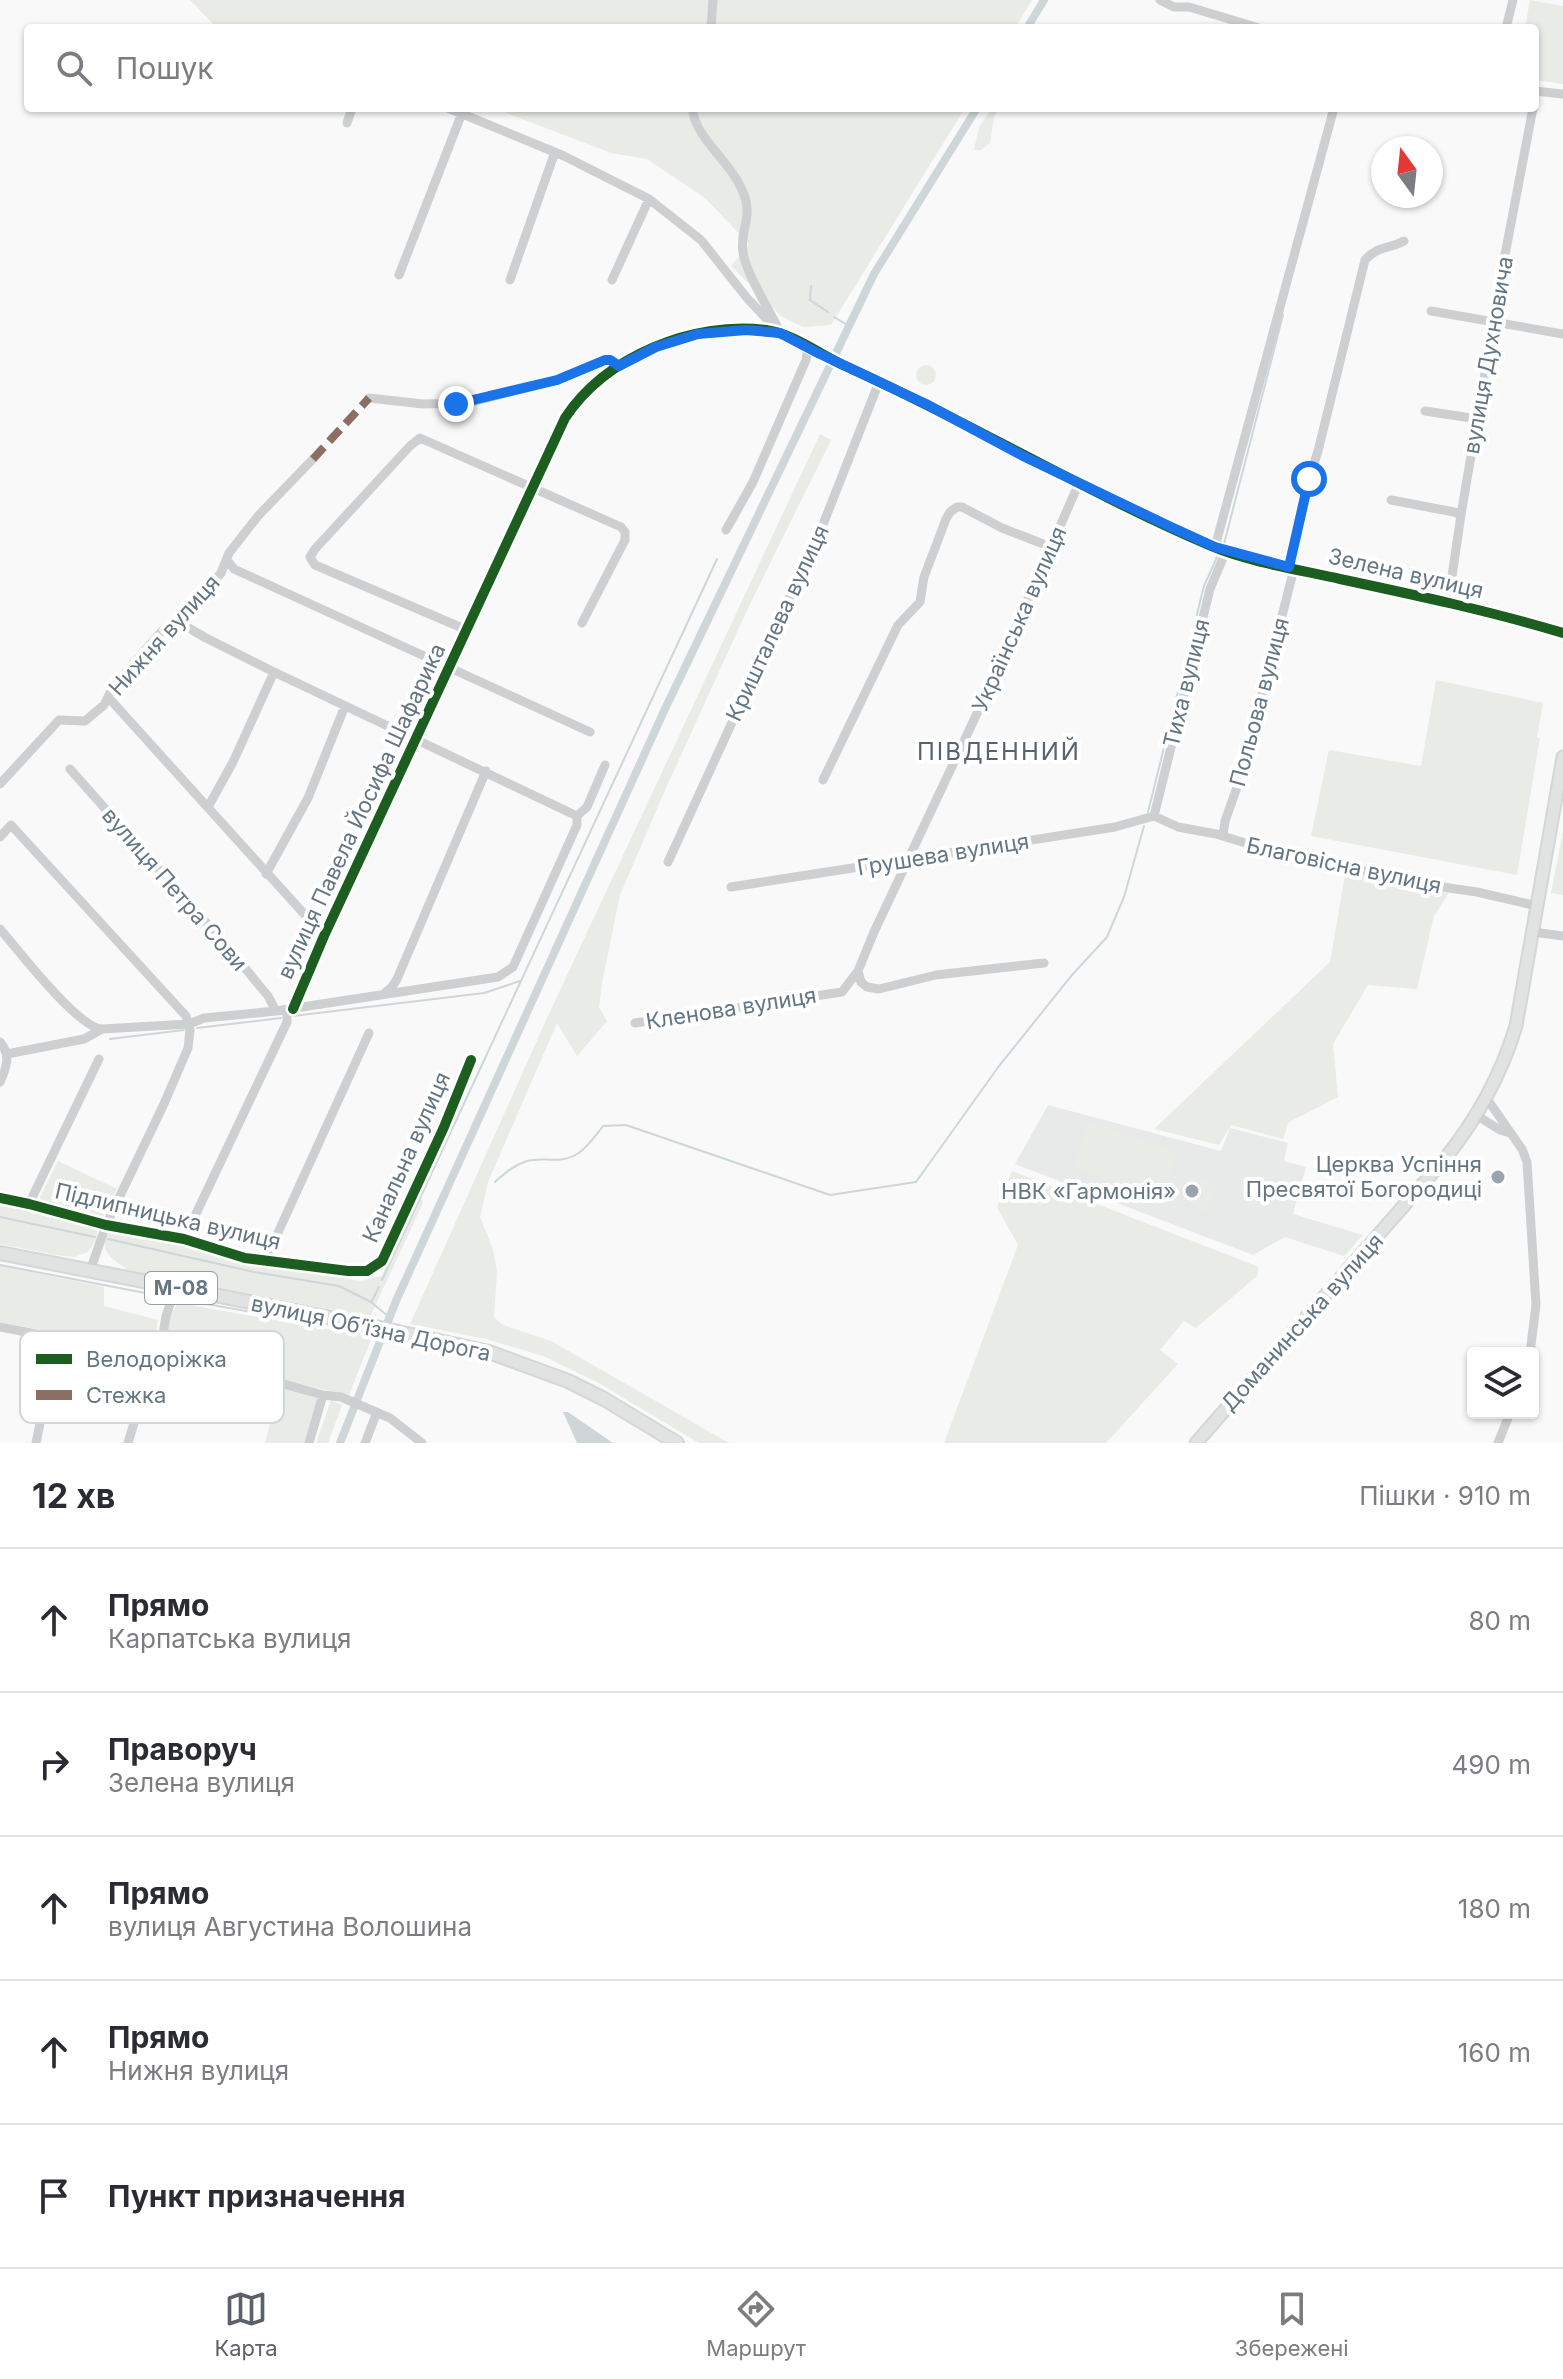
<!DOCTYPE html>
<html lang="uk">
<meta charset="utf-8">
<style>
:root{--surface:#fff;--page:#f2f2f3;--text:#2b2b33;--muted:#7c7c81;--line:#e1e1e2;--accent:#5c6169}
body{margin:0;font-family:Inter,sans-serif;background:var(--page);color:var(--text)}
.controls{position:absolute;right:24px;bottom:24px;display:grid;overflow:hidden;border-radius:8px;box-shadow:0 2px 6px #0004}
.controls button{width:72px;height:72px;display:grid;place-items:center;padding:0;border:0;border-bottom:2px solid var(--line);background:var(--surface);color:var(--text);font:40px sans-serif}
.compass{position:absolute;left:1371px;top:136px;width:72px;height:72px;border-radius:50%;background:var(--surface);box-shadow:0 2px 6px #0004;rotate:345deg}
.stop{position:absolute;width:24px;height:24px;margin:-18px;border:6px solid #1a73e8;border-radius:50%;background:#fff}
.stop.end{background:#1a73e8;border-color:#fff;box-shadow:0 2px 8px #0008}
.list{margin:0;padding:0;list-style:none}
h2{display:flex;justify-content:space-between;align-items:center;height:104px;margin:0;padding:0 32px;font-size:34px}
h2 small{font-size:26px;font-weight:400;color:var(--muted)}
.list li{display:grid;grid-template-columns:52px 1fr auto;gap:24px;align-items:center;box-sizing:border-box;height:144px;padding:0 32px;border-top:2px solid var(--line)}
.list b{display:block;font-size:30px;white-space:nowrap}
.list p{margin:0;font-size:26px;white-space:nowrap;color:var(--muted)}
.list em{font-size:26px;font-style:normal;color:var(--muted)}
.icon{flex:none;width:44px;height:44px;fill:none;stroke:currentColor;stroke-width:2;stroke-linecap:round;stroke-linejoin:round}
.map{position:relative;flex:none;width:1563px;height:1443px;overflow:hidden}
.search{position:absolute;background:var(--surface);box-shadow:0 2px 6px #0004;left:24px;right:24px;top:24px;height:88px;display:flex;align-items:center;gap:20px;box-sizing:border-box;padding:0 28px;border-radius:8px;color:var(--muted);font-size:30px}
.sheet{height:824px;background:var(--surface)}
nav{display:flex;justify-content:space-around;align-items:center;box-sizing:border-box;height:112px;border-top:2px solid var(--line);background:var(--surface);font-size:22px;color:var(--muted)}
nav a{display:grid;justify-items:center;gap:4px}
nav .on{color:var(--accent)}
.map>svg:first-child{display:block}
.built{fill:#e8e9e9}
.green{fill:#e8ebe6}
.water{fill:#ced6d9}
.lines{fill:none;stroke-linecap:round;stroke-linejoin:round}
.stream{stroke:#ced6d9;stroke-width:2}
.canal{stroke:#ced6d9;stroke-width:8}
.major-casing{stroke:#d5d6d7;stroke-width:15}
.highway-casing{stroke:#d5d6d6;stroke-width:16}
.minor{stroke:#cecfd0;stroke-width:9}
.major{stroke:#e1e2e2;stroke-width:11}
.highway{stroke:#e1e2e2;stroke-width:12}
.quiet{stroke:#8d6e63;stroke-width:8;stroke-dasharray:16 8;stroke-linecap:butt}
.cycleway-casing{stroke:#fff;stroke-width:15}
.cycleway{stroke:#1b5e20;stroke-width:10}
.route{stroke:#1a73e8;stroke-width:10}
.poi-dot{fill:#99a4ac;stroke:#fff;stroke-width:3}
.labels{text-anchor:middle;dominant-baseline:central;stroke-width:8;stroke-linejoin:round;paint-order:stroke}
.shield{fill:#fff;stroke:#939fa8;stroke-width:2}
.shield-label{font-size:20px;font-weight:bold;fill:#657683}
.street-label{font-size:22px;fill:#657683;stroke:#fff}
.poi-label{font-size:22px;fill:#657683;stroke:#fff;text-anchor:end}
.neighbourhood-label{font-size:24px;letter-spacing:2px;fill:#57646e;stroke:#fff}
.key{fill:#fff;stroke:#d1d6da;stroke-width:2}
.key-label{font-size:22px;fill:#657683}
</style>
<div class="map">
<svg width="1563" height="1443" viewBox="0 0 1563 1443">
<rect width="100%" height="100%" fill="#f9f9f9"/>
<path class="built" d="M1048,1105l173,46 9,-23 58,15 -4,18 22,6 -13,47 70,21 -19,21 -59,-19 -32,18 -238,-91z"/>
<path class="green" d="M190,0h842l-17,28h-789l-11,-2z
M1530,0l33,6v78l-28,-4v-52h-10z
M494,108h471l-134,217 -28,2 -22,-11 -50,-50 18,-22 -44,-46 -58,-39 -36,-6z
M992,108h8l-6,9 -4,26 -9,7h-7l5,-23z
M916 375a10 10 0 1 1 20 0a10 10 0 1 1-20 0Z
M820,434l11,6 -82,166 -83,182 -46,107 -18,88 -3,24 8,14 -30,35 -20,-33 -69,159 -8,35 13,32 4,23 -3,45 9,8 48,16 178,102h-30l-102,-61 -54,-26 -57,-17 -76,-15 138,-308z
M1436,680l107,23 -6,34 3,1 -23,137 -206,-39 18,-86 92,16z
M1563,831v64l-12,-2z
M1346,869l103,24 -15,23 -17,73 -49,-4 -35,59 5,53 -49,25 -6,17 -52,-14 -12,20 -65,-16 176,-167z
M1088,1122l89,30 -15,46 -89,-30z
M58,1161l59,28 -15,29 -61,-16 -2,-3z
M1012,1171l247,96 -2,9 -61,52 -12,-7 -24,29 18,14 -72,79h-162l74,-198 -21,-38z
M1200,1179l16,5 -9,29 -16,-6z
M421,1197l2,6 -53,114 -242,-47c-14,-10 -26,-15 -23,-34l8,-5 77,14 58,19 112,17 22,-5 26,-61z
M0,1205l93,19c9,10 1,19 -5,28l-14,5 -18,-2 -56,-11z
M0,1266l104,21v19l54,14 -6,32 -152,-30z
M178,1303l194,34 -23,58 -184,-41 5,-38z
M280,1384l43,11 -14,48h-44z
M331,1400l11,5 -14,38h-12z"/>
<path class="water" d="M563,1412h5l45,31h-36z"/>
<g class="lines">
<path class="stream" d="M811,286l-1,14 18,12
M834,317l15,9
M1224,544l59,-229
M1148,812l56,-226 14,-31
M293,1016l191,-23 36,-12
M197,1028l84,-10
M110,1039l74,-9
M495,1182c10,-9 19,-17 32,-21 16,-5 32,4 50,-7 10,-6 19,-19 26,-28l23,-1 204,70 86,-13 83,-116 73,-91 35,-38 17,-40 20,-71
M0,1217l95,20
M108,1239l146,33 85,14 32,16 18,15
M0,1265l166,32
M382,1280l335,-721
M178,1299l97,17
M372,1301l7,-14"/>
<path class="canal" d="M1027,28l17,-28
M340,1443l56,-142 268,-590 210,-437 103,-166"/>
<defs>
<path id="major" d="M1196,1443l247,-282c32,-39 58,-86 73,-135l47,-269"/>
<path id="highway" d="M0,1253l362,71 127,28 79,29 36,18 73,44"/>
</defs>
<use href="#major" class="major-casing"/>
<use href="#highway" class="highway-casing"/>
<path class="minor" d="M1160,0l14,7h15l70,21
M711,28l2,-28
M1506,28l7,-28
M1535,91l28,3
M448,108l116,48 85,43 52,41 46,58 32,34
M692,108c4,32 38,52 51,84 11,26 -4,38 0,60 3,21 24,54 34,74
M347,123l5,-15
M399,275l63,-162
M510,280l45,-128
M612,280l37,-81
M1431,311l132,23
M369,398l54,6 45,-1 89,-23 48,-20h5l9,6
M1425,411l53,8
M1391,500l63,12 7,3
M726,530l27,-48 53,-122 2,-12
M1215,547l119,-439
M227,560l7,9 356,163
M1289,567l20,-88 9,-28 47,-191c14,-15 22,-10 39,-19
M1448,603l13,-88 43,-255 29,-152
M175,620l31,18 68,34 303,144
M467,630l-152,-65 -5,-8 5,-8 95,-103 10,-8 201,89 4,5v8l-43,83
M108,697l216,239
M70,769l156,176 42,51 8,15
M823,780l75,-155 22,-23 4,-25 22,-58 4,-7 7,-5h5l40,21 49,19
M0,784l59,-64 26,1 19,-16 9,-18 49,-56 29,-23 30,-35 8,-20 29,-37 55,-57
M208,807l25,-45 41,-90
M1154,816l24,11 38,7 36,11 45,8 54,15 98,20 28,4 60,14
M1154,816l56,-227 16,-38
M1223,836l2,-15 16,-45 53,-207
M0,837l11,-12 175,191 4,14 -2,18 -25,58 -57,119 -16,46
M668,862l156,-340 55,-140
M266,874l42,-76 37,-92
M731,887l384,-60 39,-11
M0,929c18,21 78,99 102,100
M1533,932l30,4
M858,971l16,-39 115,-244 90,-205
M385,993l7,-6 5,-8 89,-208
M293,1009l31,-73 241,-518c41,-62 128,-97 201,-88 25,3 54,24 77,35 125,56 242,127 368,181 38,16 89,24 129,33 75,16 150,32 223,54
M635,1023l207,-31 16,-21 3,11 6,5 12,2 57,-14 108,-12
M0,1042c11,13 7,25 0,40
M7,1054l77,-15 18,-10 87,-5 15,-6 72,-7 222,-34 15,-10 64,-142v-9l10,-9 18,-42
M1485,1096l37,53 5,13 9,143 -6,48
M1476,1115l24,15 10,3
M0,1198l29,6 77,21 78,14 61,19 103,13h19l15,-10 62,-134 27,-67
M29,1204l70,-145
M184,1239l103,-217v-12
M263,1260l13,-23 93,-204
M0,1327l273,54 50,14 18,2 49,21 32,25
M36,1443l15,-72
M128,1443l6,-20 19,-44 6,-21 7,-42 10,-29
M309,1443l14,-48
M365,1443l12,-31
M1498,1443l12,-30"/>
<use href="#major" class="major"/>
<use href="#highway" class="highway"/>
<path class="quiet" d="M313,459l56,-61"/>
<defs>
<path id="cycleway" d="M293,1009l31,-73 241,-518c41,-62 128,-97 201,-88 25,3 54,24 77,35 125,56 242,127 368,181 38,16 89,24 129,33 75,16 150,32 223,54
M0,1198l29,6 77,21 78,14 61,19 103,13h19l15,-10 62,-134 27,-67"/>
</defs>
<use href="#cycleway" class="cycleway-casing"/>
<use href="#cycleway" class="cycleway"/>
</g>
<g class="lines">
<path class="route" d="M456,404l101,-24 48,-20h5l9,6 37,-19 42,-13 48,-4 34,3 38,20 108,51 99,53 146,70 44,20 74,20 20,-88"/>
</g>
<g class="poi-dot">
<circle cx="1498" cy="1177" r="8"/>
<circle cx="1192" cy="1191" r="8"/>
</g>
<g class="labels">
<rect class="shield" x="145" y="1272" width="72" height="32" rx="6"/>
<g class="shield-label">
<text x="181" y="1288">М-08</text>
</g>
<g class="street-label">
<text transform="translate(1488 355) rotate(-80)">вулиця Духновича</text>
<text transform="translate(1406 573) rotate(13)">Зелена вулиця</text>
<text transform="translate(1019 619) rotate(-66)">Українська вулиця</text>
<text transform="translate(777 623) rotate(-65)">Кришталева вулиця</text>
<text transform="translate(164 635) rotate(-48)">Нижня вулиця</text>
<text transform="translate(1186 683) rotate(-76)">Тиха вулиця</text>
<text transform="translate(1259 702) rotate(-75)">Польова вулиця</text>
<text transform="translate(361 811) rotate(-65)">вулиця Павела Йосифа Шафарика</text>
<text transform="translate(943 854) rotate(-9)">Грушева вулиця</text>
<text transform="translate(1344 865) rotate(12)">Благовісна вулиця</text>
<text transform="translate(175 889) rotate(49)">вулиця Петра Сови</text>
<text transform="translate(731 1008) rotate(-9)">Кленова вулиця</text>
<text transform="translate(406 1157) rotate(-66)">Канальна вулиця</text>
<text transform="translate(168 1216) rotate(13)">Підлипницька вулиця</text>
<text transform="translate(1302 1322) rotate(-48)">Доманинська вулиця</text>
<text transform="translate(371 1328) rotate(12)">вулиця Обʼїзна Дорога</text>
</g>
<g class="poi-label">
<text x="1482" y="1164">Церква Успіння<tspan x="1482" dy="25">Пресвятої Богородиці</tspan></text>
<text x="1176" y="1191">НВК «Гармонія»</text>
</g>
<g class="neighbourhood-label">
<text x="999" y="751">ПІВДЕННИЙ</text>
</g>
</g>
<rect x="20" y="1331" width="264" height="92" rx="12" class="key"/>
<rect x="36" y="1354" width="36" height="10" fill="#1b5e20"/>
<rect x="36" y="1390" width="36" height="10" fill="#8d6e63"/>
<g class="key-label">
<text x="86" y="1367">Велодоріжка</text>
<text x="86" y="1403">Стежка</text>
</g>
</svg>
<div class="controls">
<button><svg class="icon" aria-label="layers" viewBox="0 0 24 24"><path d="M12 4l9 5-9 5-9-5zM3 14l9 5 9-5"/></svg></button>
</div>
<svg class="compass" viewBox="-18 -18 36 36"><path d="M0-13l5 13h-10z" fill="#e53935"/><path d="M0 13l5-13h-10z" fill="#7c7c81"/></svg>
<div class="stop" style="left:1309px;top:479px"></div>
<div class="stop end" style="left:456px;top:404px"></div>
<div class="search"><svg class="icon" aria-label="search" viewBox="0 0 24 24"><circle cx="10" cy="10" r="6"/><path d="M15 15l6 6"/></svg>Пошук</div>
</div>
<section class="sheet">
<h2>12 хв<small>Пішки · 910 m</small></h2>
<ul class="list">
<li><svg class="icon" aria-label="ahead" viewBox="0 0 24 24"><path d="M12 20V5M6 11l6-6 6 6"/></svg><div><b>Прямо</b><p>Карпатська вулиця</p></div><em>80 m</em></li>
<li><svg class="icon" aria-label="right" viewBox="0 0 24 24"><path d="M7 20v-9h11M14 6l5 5-5 5"/></svg><div><b>Праворуч</b><p>Зелена вулиця</p></div><em>490 m</em></li>
<li><svg class="icon" aria-label="ahead" viewBox="0 0 24 24"><path d="M12 20V5M6 11l6-6 6 6"/></svg><div><b>Прямо</b><p>вулиця Августина Волошина</p></div><em>180 m</em></li>
<li><svg class="icon" aria-label="ahead" viewBox="0 0 24 24"><path d="M12 20V5M6 11l6-6 6 6"/></svg><div><b>Прямо</b><p>Нижня вулиця</p></div><em>160 m</em></li>
<li><svg class="icon" aria-label="arrive" viewBox="0 0 24 24"><path d="M6 21V4h12l-3 4 3 4H6"/></svg><div><b>Пункт призначення</b></div></li>
</ul>
</section>
<nav>
<a class="on"><svg class="icon" aria-label="map" viewBox="0 0 24 24"><path d="M3 6l6-2 6 2 6-2v14l-6 2-6-2-6 2zM9 4v14M15 6v14"/></svg>Карта</a>
<a><svg class="icon" aria-label="directions" viewBox="0 0 24 24"><path d="M12 3l9 9-9 9-9-9zM9 14v-3h6M13 9l2 2-2 2"/></svg>Маршрут</a>
<a><svg class="icon" aria-label="saved" viewBox="0 0 24 24"><path d="M7 4h10v16l-5-4-5 4z"/></svg>Збережені</a>
</nav>
